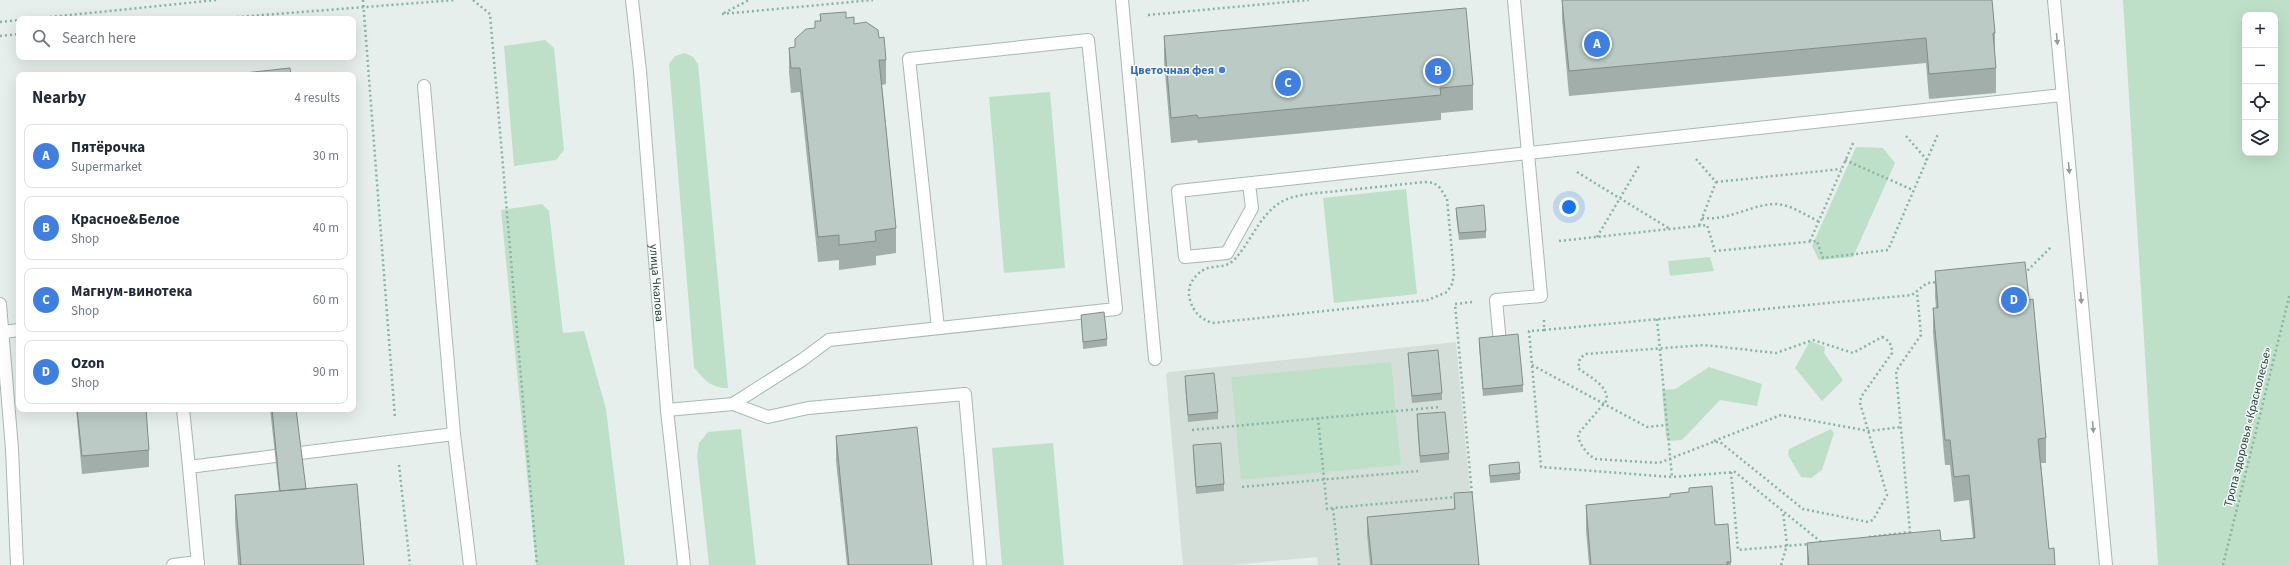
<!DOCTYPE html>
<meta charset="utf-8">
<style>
:root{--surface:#fff;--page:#f6f6f7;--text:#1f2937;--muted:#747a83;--line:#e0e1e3;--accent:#d93025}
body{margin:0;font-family:"Source Sans 3",sans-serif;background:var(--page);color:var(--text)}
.controls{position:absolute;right:12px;top:12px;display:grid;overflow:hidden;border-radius:8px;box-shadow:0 4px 16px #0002}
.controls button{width:36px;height:36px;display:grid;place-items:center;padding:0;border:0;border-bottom:1px solid var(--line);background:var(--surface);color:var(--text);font:20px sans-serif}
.you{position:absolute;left:1569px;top:207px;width:14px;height:14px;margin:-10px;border:3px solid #fff;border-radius:50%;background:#1a73e8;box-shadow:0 0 0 6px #1a73e833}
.badge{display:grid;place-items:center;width:26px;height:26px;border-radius:50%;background:var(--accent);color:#fff;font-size:13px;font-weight:700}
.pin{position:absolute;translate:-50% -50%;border:2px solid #fff;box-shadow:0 1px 4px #0006}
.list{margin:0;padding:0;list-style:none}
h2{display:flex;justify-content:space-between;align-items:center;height:52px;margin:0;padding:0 16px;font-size:17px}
h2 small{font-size:13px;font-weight:400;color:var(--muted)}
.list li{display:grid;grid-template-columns:26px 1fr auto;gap:12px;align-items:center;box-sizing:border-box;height:64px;margin:0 8px 8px;padding:0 8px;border:1px solid var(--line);border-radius:8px}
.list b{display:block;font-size:15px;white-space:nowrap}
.list p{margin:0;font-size:13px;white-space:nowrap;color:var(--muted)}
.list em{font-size:13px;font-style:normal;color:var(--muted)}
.icon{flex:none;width:22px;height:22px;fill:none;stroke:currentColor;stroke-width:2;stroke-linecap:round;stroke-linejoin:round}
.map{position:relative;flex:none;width:2290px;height:565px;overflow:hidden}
.search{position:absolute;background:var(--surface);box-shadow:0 4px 16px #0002;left:16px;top:16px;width:340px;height:44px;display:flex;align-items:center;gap:10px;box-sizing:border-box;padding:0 14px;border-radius:8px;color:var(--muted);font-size:15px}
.panel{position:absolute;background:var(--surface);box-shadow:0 4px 16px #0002;left:16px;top:72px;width:340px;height:340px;border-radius:8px}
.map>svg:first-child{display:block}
.built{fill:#d4dfda}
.green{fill:#bfe0c8;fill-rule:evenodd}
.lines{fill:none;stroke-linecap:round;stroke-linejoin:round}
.lane-casing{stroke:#a8b8b2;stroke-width:14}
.street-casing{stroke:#a8b8b2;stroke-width:14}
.path{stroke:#86b3a5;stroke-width:2.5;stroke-dasharray:2 3;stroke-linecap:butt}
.lane{stroke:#fff;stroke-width:12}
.street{stroke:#fff;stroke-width:12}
.wall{fill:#a1aea9}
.building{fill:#bbcac4;stroke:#838d89}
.oneway{fill:#92a09c}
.shop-dot{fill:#3f7fe0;stroke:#f7fbf9;stroke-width:1.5}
.labels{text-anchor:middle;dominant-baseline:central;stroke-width:3;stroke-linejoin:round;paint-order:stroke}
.shop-label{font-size:12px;font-weight:bold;fill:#366cbe;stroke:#f7fbf9;text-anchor:end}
.street-label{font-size:12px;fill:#24423a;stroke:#f7fbf9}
</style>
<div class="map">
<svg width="2290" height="565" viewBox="0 0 2290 565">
<rect width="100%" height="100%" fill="#e6efeb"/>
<path class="built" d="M1456,342l21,223h-159l-1,-8 -86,8h-48l-17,-191 3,-2z"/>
<path class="green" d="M2123,0h167v565h-132zM2245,15h30v138h-30z
M545,40l9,8 10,102 -8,10 -42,6 -10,-120z
M685,53l8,4 5,7 30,324c-17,0 -24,-8 -34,-21l-25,-303 6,-8z
M1050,92l15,176 -61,5 -15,-176z
M1856,147l27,1 12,15 -42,94 -34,3 -7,-14z
M1406,189l11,105 -83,9 -11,-105z
M542,204l7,7 14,122 21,-2 22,78 19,156h-89l-35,-355z
M1710,257l4,14 -44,5 -2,-15z
M1810,341l15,6 -1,6 19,27 -21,21 -27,-33z
M1391,362l10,103 -160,15 -10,-103z
M1709,367l53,17 -5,22 -37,-6 -38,40 -13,1 -3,-4 -4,-47 13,-1z
M741,429l15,136h-47l-12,-109 2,-13 9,-11z
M1831,429l3,4 -12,37 -11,8 -10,-1 -13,-22 1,-6z
M1053,443l11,122h-62l-10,-117z"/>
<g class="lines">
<defs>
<path id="lane" d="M1122,0l33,359
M2054,0l52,565
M424,86l30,348 16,131
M1249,184l3,24 -25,45 -42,4 -7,-66 884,-96
M0,304l12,145 5,116
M4,332l15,-2
M1500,343l-4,-43 45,-4 -27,-296
M733,404l35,13 40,-9 157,-14 15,171
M183,409l6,58
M667,410l66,-6 69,-44 27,-20 287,-31 -28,-269 -179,19 29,269
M300,453l154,-19
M173,565l25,-3
M198,565l-9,-98 86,-11"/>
<g id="street">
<path id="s1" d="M632,0l8,71 27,339 17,155"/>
</g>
</defs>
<use href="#lane" class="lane-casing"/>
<use href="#street" class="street-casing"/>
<path class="path" d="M363,0l32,418
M473,0l17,14 47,551
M724,13l25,-13
M722,14l151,-14
M1148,15l161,-15
M30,19l187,-19
M212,19l243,-19
M0,22l19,-2
M0,36l19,-2
M1906,136l21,24
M1696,159l20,23 -17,44
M1845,160l68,30
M1577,172l93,57
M1425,182l9,1 6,5 7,11 7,75 -2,10 -5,8 -19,8 -216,23c-12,-5 -18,-10 -22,-23 -2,-5 -1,-13 1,-17 15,-25 30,-10 43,-23 19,-20 28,-53 56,-62 15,-5 32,-5 48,-7 29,-3 58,-6 87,-9z
M1716,182l125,-13
M1702,218c27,3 47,-13 73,-14 15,0 30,11 43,17
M1597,237l42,-71
M1559,241l148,-16 8,26 102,-10 6,17 65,-8 50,-116
M1810,241l44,-100
M2024,274l28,-28
M1472,302l-17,2 17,191
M1657,319l15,158
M1544,320v10l368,-35 15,-12 11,-1
M1544,330l-15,1 12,136 131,10 63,-5 86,70
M1882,337c7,3 10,8 10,16l-31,44 -1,6 27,92 -14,25 -5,2 -65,-13 -83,-67h-7l-54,21 -63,-4c-8,-3 -18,-16 -18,-25l29,-34c0,-16 -18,-23 -29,-32l2,-10 6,-4 118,-9 72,8 37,-13 40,13z
M1532,365l115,62 20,-2
M1318,418l9,91 6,-1
M1192,430l248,-23
M1714,441l67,-26 88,16 32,-4
M399,465l11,100
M1731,472l7,78 71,-6
M1242,487l176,-16
M1869,537l41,-5 -14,-161 25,-36 -4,-44
M1339,565l-6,-57 122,-11
M1781,565l6,-20 -4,-33
M2223,565l67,-272"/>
<use href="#lane" class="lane"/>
<use href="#street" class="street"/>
</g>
<path class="wall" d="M1562,0h430l3,33v25l1,10v25l-67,6 -3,-36 -357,33 -7,-77z
M820,14l26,4 8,6 25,14 7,22v24l-4,1 14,143v25l-20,3v9l-37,5v-10l-21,2 -18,-170 -9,1 -2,-21v-24l6,-1v-8l20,-11v-7h5z
M1164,36l309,49v25l-32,3v7l-243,23 -1,-3 -26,3 -7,-82z
M1456,208l30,23v7l-27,2 -3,-25z
M1935,271l94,29 17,138v25h-5l8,86 6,16h-248v-22l134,-2 32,-3 -4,-38 -15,2 -4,-37h-5l-12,-132v-25h3l-1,-12z
M1081,315l26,24v7l-24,3z
M1479,338l44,47v7l-40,4 -4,-51z
M1408,353l34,40v7l-30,3 -4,-43z
M1185,376l33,36v7l-30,3 -3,-39z
M76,409h70l3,41v17l-67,7z
M270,409h26l10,80 58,76h-126l-3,-45v-25l44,-4z
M1417,414l32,39v7l-29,3 -3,-42z
M836,436l96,129h-85l-11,-104z
M1193,445l31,39v7l-28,3 -3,-42z
M1489,465l31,8v7l-30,3z
M1454,493l25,72h-109l-3,-31v-17l87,-8z
M1670,494l45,31 16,37v3h-142l-3,-35v-25l84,-8z"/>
<path class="building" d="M1562,0h430l3,33h-2l3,35 -67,6 -3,-36 -357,33z
M1466,8l7,77 -33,3 1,7 -243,23 -1,-3 -26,3 -7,-82z
M846,12v6l8,-1v7l12,-2 12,8 1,8 5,-1 2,23h-7l17,168 -21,3 1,10 -37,4v-10l-21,2 -18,-169h-9l-2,-20 6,-1v-8l11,-10 9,-1v-7h6l-1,-7z
M290,68l1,7h-65z
M1484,205l2,26 -27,2 -3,-25z
M2025,262l4,38 4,-1 13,139 -8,1 11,110 5,-1 1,17h-246l-2,-22 133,-13 1,11 34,-3 -6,-63 -15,2 -4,-37h-5l-12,-132h5l-3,-37z
M1104,312l3,27 -24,3 -2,-27z
M1518,334l5,51 -40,4 -4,-51z
M1438,350l4,43 -30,3 -4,-43z
M1214,373l4,39 -30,3 -3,-39z
M77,409h69l3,41 -67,6z
M272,409h24l10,80 -26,2z
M1445,412l4,41 -29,3 -3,-42z
M917,427l15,138h-83l-13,-129z
M1221,443l3,41 -28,3 -3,-42z
M1519,462l1,11 -30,3 -1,-11z
M357,484l7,81h-123l-6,-70z
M1712,486l3,39 13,-1 3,38h-4v3h-136l-5,-60 84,-8v-3l19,-2v-4z
M1472,492l7,73h-107l-5,-48 88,-8 -1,-16z"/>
<defs><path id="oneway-solid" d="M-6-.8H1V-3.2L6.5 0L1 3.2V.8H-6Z"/></defs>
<g class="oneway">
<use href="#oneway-solid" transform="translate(2057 39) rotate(85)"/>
<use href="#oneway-solid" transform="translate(2069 168) rotate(85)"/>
<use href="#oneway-solid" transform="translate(2081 298) rotate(85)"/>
<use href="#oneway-solid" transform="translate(2093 427) rotate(85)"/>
</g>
<circle class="shop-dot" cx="1222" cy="70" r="4"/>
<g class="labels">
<g class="shop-label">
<text x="1214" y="70">Цветочная фея</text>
</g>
<g class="street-label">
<text stroke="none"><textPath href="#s1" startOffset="284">улица Чкалова</textPath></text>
<text transform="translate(2248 427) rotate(-76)">Тропа здоровья «Краснолесье»</text>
</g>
</g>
</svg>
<div class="controls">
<button>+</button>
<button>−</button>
<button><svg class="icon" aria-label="locate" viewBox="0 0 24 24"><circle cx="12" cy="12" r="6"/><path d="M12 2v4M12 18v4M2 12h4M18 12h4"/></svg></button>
<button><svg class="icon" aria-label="layers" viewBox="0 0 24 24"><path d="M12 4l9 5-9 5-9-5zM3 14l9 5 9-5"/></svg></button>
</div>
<div class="you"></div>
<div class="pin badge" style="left:1597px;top:44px;background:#3f7fe0">A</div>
<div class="pin badge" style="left:1438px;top:71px;background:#3f7fe0">B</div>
<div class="pin badge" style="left:1288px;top:83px;background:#3f7fe0">C</div>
<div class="pin badge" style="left:2014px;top:300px;background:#3f7fe0">D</div>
<div class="search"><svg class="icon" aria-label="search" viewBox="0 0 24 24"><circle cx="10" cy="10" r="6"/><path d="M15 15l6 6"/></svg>Search here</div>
<section class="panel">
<h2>Nearby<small>4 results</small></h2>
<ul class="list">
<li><span class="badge" style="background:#3f7fe0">A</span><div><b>Пятёрочка</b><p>Supermarket</p></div><em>30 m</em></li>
<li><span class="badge" style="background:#3f7fe0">B</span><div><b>Красное&amp;Белое</b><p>Shop</p></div><em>40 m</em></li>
<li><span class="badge" style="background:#3f7fe0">C</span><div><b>Магнум-винотека</b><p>Shop</p></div><em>60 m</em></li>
<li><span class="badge" style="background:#3f7fe0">D</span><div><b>Ozon</b><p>Shop</p></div><em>90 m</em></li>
</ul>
</section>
</div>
